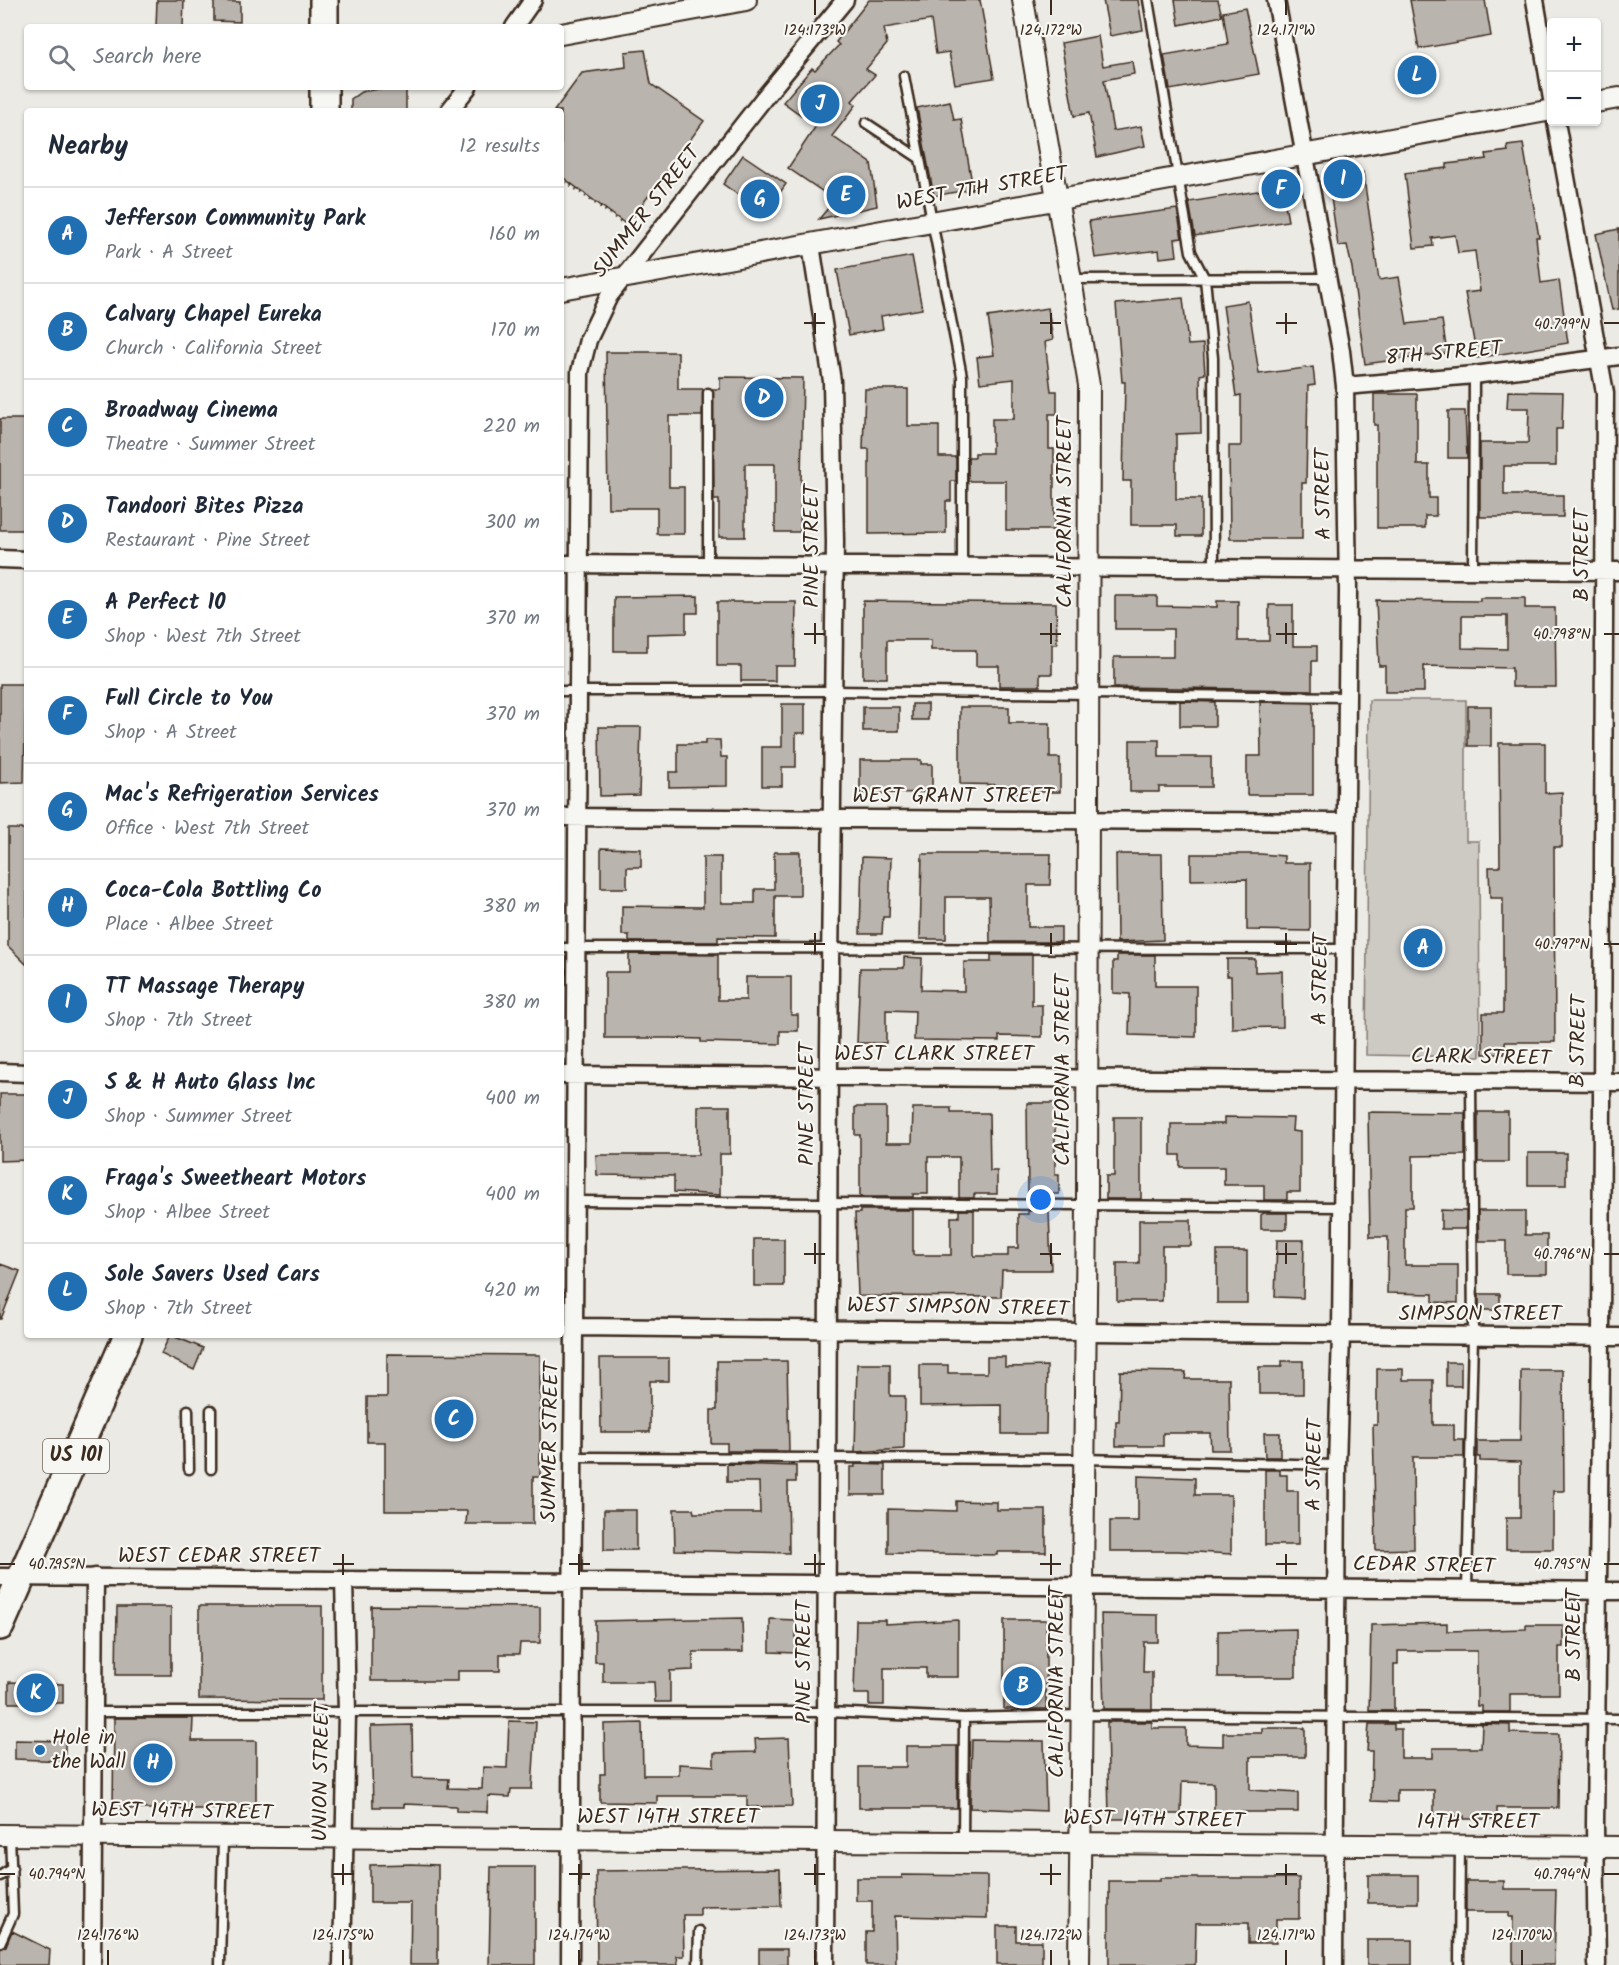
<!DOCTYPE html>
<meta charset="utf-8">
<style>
:root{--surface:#fff;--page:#f2f2f3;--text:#1f2937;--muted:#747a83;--line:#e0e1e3;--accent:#1f6fb2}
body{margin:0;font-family:Kalam,sans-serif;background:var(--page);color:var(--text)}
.controls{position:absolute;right:18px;top:18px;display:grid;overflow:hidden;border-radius:6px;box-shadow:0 2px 4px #0004}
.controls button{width:54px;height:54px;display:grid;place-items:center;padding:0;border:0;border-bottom:2px solid var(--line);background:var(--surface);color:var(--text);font:30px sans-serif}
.you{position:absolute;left:1041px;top:1200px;width:21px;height:21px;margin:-15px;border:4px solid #fff;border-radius:50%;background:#1a73e8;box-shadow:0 0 0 9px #1a73e833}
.badge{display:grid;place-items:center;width:39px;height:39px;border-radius:50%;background:var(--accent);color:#fff;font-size:20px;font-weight:700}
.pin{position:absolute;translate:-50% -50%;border:3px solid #fff;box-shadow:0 2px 6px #0006}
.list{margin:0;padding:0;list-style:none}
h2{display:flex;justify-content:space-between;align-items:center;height:78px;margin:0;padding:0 24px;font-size:26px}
h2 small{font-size:20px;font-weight:400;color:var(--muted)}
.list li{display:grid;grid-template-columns:39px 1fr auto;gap:18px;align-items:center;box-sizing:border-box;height:96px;padding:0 24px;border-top:2px solid var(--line)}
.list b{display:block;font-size:22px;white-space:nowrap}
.list p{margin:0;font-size:20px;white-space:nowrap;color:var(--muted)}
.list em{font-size:20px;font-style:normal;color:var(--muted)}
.icon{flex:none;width:33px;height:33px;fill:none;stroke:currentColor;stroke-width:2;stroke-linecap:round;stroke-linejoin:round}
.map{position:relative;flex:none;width:1619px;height:1965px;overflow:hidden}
.search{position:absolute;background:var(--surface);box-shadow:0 2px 4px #0004;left:24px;top:24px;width:540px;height:66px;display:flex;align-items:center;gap:15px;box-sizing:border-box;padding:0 21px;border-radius:6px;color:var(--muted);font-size:22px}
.panel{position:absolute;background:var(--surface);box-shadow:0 2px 4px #0004;left:24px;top:108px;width:540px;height:1230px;border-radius:6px}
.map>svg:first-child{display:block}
.green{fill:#cdcac4;stroke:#847a71;stroke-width:1.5}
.building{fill:#bab4ae;stroke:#3b2a1e;stroke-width:1.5;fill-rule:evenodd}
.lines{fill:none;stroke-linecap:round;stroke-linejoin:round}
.service-casing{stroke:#3b2a1e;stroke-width:13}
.minor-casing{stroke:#3b2a1e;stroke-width:21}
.tertiary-casing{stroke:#3b2a1e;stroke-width:24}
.trunk-casing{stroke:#3b2a1e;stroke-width:32}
.path{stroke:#3b2a1e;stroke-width:3;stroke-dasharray:1.5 4.5;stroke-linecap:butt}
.service{stroke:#f6f6f2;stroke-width:8}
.minor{stroke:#f6f6f2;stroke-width:16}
.tertiary{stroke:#f6f6f2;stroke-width:20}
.trunk{stroke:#f6f6f2;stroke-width:27}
.ticks{fill:none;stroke:#3b2a1e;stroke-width:2}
.poi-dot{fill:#1f6fb2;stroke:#f6f6f2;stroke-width:2}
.labels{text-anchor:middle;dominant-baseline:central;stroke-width:4.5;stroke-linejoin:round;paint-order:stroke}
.shield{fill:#f6f6f2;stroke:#73675e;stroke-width:1.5}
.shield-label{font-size:20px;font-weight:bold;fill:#3b2a1e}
.street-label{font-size:21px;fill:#3b2a1e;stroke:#f6f6f2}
.poi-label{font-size:21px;fill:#3b2a1e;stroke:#f6f6f2;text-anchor:start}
.ticks-label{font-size:15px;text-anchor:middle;fill:#3b2a1e;stroke:#f6f6f2;stroke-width:4.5;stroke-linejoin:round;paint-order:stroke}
</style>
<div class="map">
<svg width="1619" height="1965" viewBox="0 0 1619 1965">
<rect width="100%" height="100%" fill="#ebeae5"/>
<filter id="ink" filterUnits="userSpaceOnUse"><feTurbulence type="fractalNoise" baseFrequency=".0167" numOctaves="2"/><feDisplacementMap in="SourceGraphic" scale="12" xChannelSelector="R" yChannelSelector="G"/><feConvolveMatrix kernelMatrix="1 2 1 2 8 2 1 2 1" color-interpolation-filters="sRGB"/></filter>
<g filter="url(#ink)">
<path class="green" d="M1369,700h97v141h13l1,216 -114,-2z"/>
<path class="building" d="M157,0h27l-1,27h-27z
M869,0h111l14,78 -39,6 -6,-32 -13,2 -5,-34 -47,8 3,16 -21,25 9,6 -23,26 4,4 -24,31 39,27 6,43 -58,13 16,-19 -47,-32 28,-42 -33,-24 29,-34 3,2 24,-25 -3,-3z
M1103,0h35l5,30 -33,6z
M1175,0h43l4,16 -43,9z
M1410,0h75l6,36 -72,13z
M214,1l26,1v20l-26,-1z
M1245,8l14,66 -89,16 -6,-35 64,-11 -5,-32z
M1098,36l5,30 29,-5 2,13 -30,6 9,51 28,-5 4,20 -48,11 -8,-44 -15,3 -13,-73z
M645,50l6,34 53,37 -77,104 -66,-49v-65h-7l28,-38 44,-6 -1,-15z
M390,87h16v24h-55v-12l10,-7z
M950,101l4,19 7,-1 12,70 -39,7 -17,-88z
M1523,144l16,93h-3l5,46 18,-3 9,63 -91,15 -12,-65 15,-2 -5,-40 -17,2 -3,-18 -23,3 1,8 -19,2 -9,-75 42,-5v-4l40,-5 -1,-5 22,-3 -1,-5z
M743,155l43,29 -21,30 -42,-30z
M1363,172l16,108 20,-3 8,47 35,-4 5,33 -82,11 -13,-96 -5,-23 -9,1 -10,-69z
M1282,187l6,34 -93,15 -6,-34z
M1177,209l5,29 -7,1 2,17 -17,2 -1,-8 -64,8 -6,-37z
M1619,229v80l-7,1 -16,-76z
M912,256l10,53 -41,7 2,13 -34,6 -12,-65z
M1183,298l5,47 15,-1 2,30 -5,1 1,58 -25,1v65h25v37h-24v-11h-46v-44h-8l2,-99h-3l-6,-78z
M1248,301l11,73 54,-7 2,18 -7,1 -2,97h-4v56h-72l-1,-93h12v-51l-5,1 -13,-91z
M1048,308l5,32 -8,2 6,49h6v23h-8v35h5v81h-48v-49h-38v-24h7v-4h17v-34h22v-40l-34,4 -3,-26 17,-2 -6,-38z
M606,352h72v37h26l-2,27h-33v71h15v47h-27v-26h-49z
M720,377l83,1 -3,154h-25v-68h-30v73h-26v-37h-5l-2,-111h8z
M865,389h43v37h31v31h17v24h-5v20h-5v32l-77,1v-85h-6z
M1508,391l55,1 -1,37h-6v37h-52v29h59v22h-83v-74h48l1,-35h-22z
M1374,394h43v71h12v33h7v18h-11v12h-48v-103h-3z
M1448,411h17l2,47h-19z
M0,419h27v111h-27z
M698,596v17h-12v20l-39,1v17h-33v-54z
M1115,596h42v10l60,1v-6h21v40h31v-36h24v41h24v15h-5v29l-198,-3v-30h59v-28h-58z
M1480,598h45v10h30l1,79h-44v-19l-88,-2v26h-39v-26h-6l-3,-66 104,1zM1462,616h45v33l-45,-1z
M863,601l193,2 1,41h-5v30h-12v12h-41v-20h-23v-16h-45v-10h-44v38h-24z
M717,602h79l-1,64h-20v15h-34v-15h-24z
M0,684h26l-2,98 -24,1z
M1180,701l35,1v24h-35z
M1260,702l52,1 1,2v90h-66v-39h14z
M782,704h23v29h-9v34h-14v19h-20v-39h20z
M912,704h16v16h-16z
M1468,706h23v40h-23z
M863,707h36v24h-36z
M960,707h49v16h41v35h10v34h-47v-7l-53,-1z
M599,727h42l-2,68 -39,1z
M705,740h15l1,17h6v29l-58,1v-15h9v-28h27z
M1130,740h29v17h52v30h-52v5h-29z
M1499,743h46v50l17,-1v55h-8l1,195h-50v12h-22v-41h20v-115h-13l-1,-31h11z
M860,760h61v4h11v28l-72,2z
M8,829h19v136l-19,-19z
M601,848l40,1v18h-14v21h-26z
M774,852h26v44h-25v42l-57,-1v5h-89v-7h-7v-29l81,1v-50h18v46h34v-14h19z
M922,854h129l-1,31h-22v42h33v15h-71l-1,-45h-43v42h-26z
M1116,854h46l1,86 -46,2z
M1191,854h69l24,2v7h26v68l-63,-1v-51l-56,1z
M862,857l29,1 -2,59h-6l-1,17h-22z
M629,954l89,1v45h28v-23h45v38h7v16h-18v13l-79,-2v-3l-31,-1h-65v-66h24z
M991,955h41v50h10v32l-43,-1v5l-85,-1 1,-29 -29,-1v33h-29l3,-75h44v-11l18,1 -1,32 43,1v-29h27z
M1117,955h38v31h41v51l-67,-2 1,-41 -17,-1v-32h4z
M1227,959h28v13l27,-1 1,56 -51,1 -1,-52h-4z
M0,1094h27v66l-27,1z
M1027,1103h28v71h4v20h-10v4h-21z
M698,1106h32v48h-10v41l-46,-3v-16l-77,-1 -1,-20h102z
M855,1107h31v36h26l1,-35h38v5h38l1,58h7v23h-23v4h-15v-41h-31v37h-15v3h-53v-62h-5z
M1368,1112l97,1v42l-52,1v51h-8v58h53v38l-25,-1v-8l-46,-1 1,-56h-18z
M1478,1112h30v50h-30z
M1114,1117h27v82h-35v-23h8z
M1224,1117l69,1 -1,13 8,1v60h-13v8h-23v-15h-40v-18h-44v-12h-9v-31h53z
M1528,1153h38v32h-38z
M860,1210h53v45h38v-38h8v-7h15v46h34v-8h10v-34h10v-3h21l2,59h-49l-1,27 -143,-1 -3,-83h5z
M1441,1210l25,1v18h-25z
M1478,1211h47v24h22v39h-41v-33h-27z
M1264,1213h23v16h-26v-14z
M1139,1220h52v26h-29v55h-45v-38h22z
M754,1239h30v47h-30z
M1277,1240h27l-1,58 -28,-1z
M1217,1251h30v52h-30z
M0,1264l20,7 -19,48h-1z
M1479,1294h21v16h-21z
M170,1335l33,13 -9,22 -33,-16z
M387,1354l153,1v122h-7v47h-67l1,-13h-82v-69h-18v-45h20z
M987,1357h18v10l42,-1 -1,68h-44v-29l-82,1v-41h28v8h39z
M600,1358h69v23h-19v51h-49z
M717,1361h70l2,90h-62v-8h-16v-33h6z
M1282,1361h21v33h-44v-27h23z
M1446,1362h15v24h-15z
M857,1364h33v32h15l-1,53 -49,3z
M1377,1369h26v11h30v45h21v15h10v17h-51l1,92 -38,1 -3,-125h4z
M1521,1370h42l1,121h-11v58h-47v-31h14v-56l-40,-1v-4h-3v-16h43z
M1120,1371l66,1 -1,7h44l1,71h-19l-1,-17h-47v13h-47v-24h3z
M1264,1433h16v24h-15z
M727,1464l69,2v16h-8l1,71 -114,-3 -1,-41h19l1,4h66l-1,-31h-32z
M855,1464l30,1v30h-35v-28h5z
M1265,1470h15v5h7v16h11v54h-33z
M1138,1476l57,2v17h36v59l-53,-3h-68v-30h28z
M956,1501l41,1v8h49v42h-49v3l-109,-2v-44l68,2z
M604,1510h32v40h-32z
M199,1606h123v94l-123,-1z
M371,1606l169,1v36h-20l-1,11h-19v17h-42v10h-87z
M117,1607h54v68h-55z
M1101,1614l57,1v27h-14l-1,30h9v37h-48z
M742,1618l1,34h-50v18l-23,1v31h-15l-1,-20h-51v-20h-8v-41z
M770,1619l26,1v33l-26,-1z
M856,1620h29v4l73,-4v57h-32v-9h-42v37h-15v-11h-15z
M1004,1620h42v89h-42z
M1447,1623v8l79,-2v-4h37v22h-4v47h-49v18h-28v-6h-5v-55h-79v13h-4v47h-25l2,-86z
M1296,1629v48h-78v-46z
M9,1682l54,2v19h-54z
M114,1718h79l-1,23h64v68h-143z
M509,1721l27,1 -4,67h-21l-1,8 -22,-1 -1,16 -31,-1v-5l-52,-2v3h-31l-2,-81 41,-1 1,53 36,1 -1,9 34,1 1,-22 24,1z
M1107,1722h45v6h34v17l37,1v-13h39v-5h43v29h-55v33l48,3v19h-84v-29l-32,-1 -1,32h-39v5h-33z
M642,1723l1,52h36v-11l35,2v-13l42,-1 -1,-13 34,-1 3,68 -45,1v-11h-90v7l-57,-1v-28h5l-1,-50z
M1369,1724h25v5h7v29h32v-10h48l1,-24 28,1v8l49,1 -1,74h-61v11h-33v-3h-30v-26h-37v12l-26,-1 1,-50h-5z
M15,1740l50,1v20l-50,-2z
M972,1740l72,1 2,70 -76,-3z
M906,1746h51v62h-98v-41h47z
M411,1864l27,1v100h-28l1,-62h-41v-38z
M491,1867h44v98h-46z
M780,1869l1,37 -81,1v8h-17l1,41h-7l1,9h-81l-1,-94z
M902,1875l85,1v42l-92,-2 1,49h-30v-33h6v-31h-16v-23h46z
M1368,1875h50v28h-50z
M1160,1878h139v41h-23v24h-28v-20h-52l-1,42h-86v-84h51z
M1466,1881h38v8h52l-2,76h-41v-48h-4v-5h-43z
M997,1926h19v15h26v23h-45z
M12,1931l38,19 -1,15h-49v-16l6,-3z
M1367,1940h45v25h-45z
M759,1949h28v16h-28z"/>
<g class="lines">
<defs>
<path id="service" d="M1148,0l43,252 14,27 8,79 1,210
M904,76l58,300v190
M866,123l53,35
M1073,279l254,-1
M708,393v171
M1473,570l1,-195
M561,691h272l513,6
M561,948l783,1
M576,1201l766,6
M188,1410l1,59
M211,1410v59
M574,1457l509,2 254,6
M1467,1589l6,-253 -2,-256
M95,1712h733l136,6 118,-3 537,4
M963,1842l1,-124
M0,1876l12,-8
M0,1943l13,-29 -3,-79
M220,1965l3,-127
M698,1965l1,-34
M1459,1965l1,-119"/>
<path id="minor" d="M1276,0l65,351 4,35 3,205 -7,744 -4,130 -3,500
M1535,0l17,99
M514,27l19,-27
M449,111l19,-24
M1556,122l49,271 -4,944 -6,488 2,140
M811,245l21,136 3,161 -6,510 -4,913
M1345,386l129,-11 145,-19
M0,559l27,1
M561,564l1058,7
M561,817l784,5
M0,1072l27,1
M561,1075l1058,7
M575,1327l1044,10
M0,1577l1619,14
M92,1965l3,-388
M342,1965l5,-253 -3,-132
M570,1965l10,-1593 8,-32 21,-44 155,-198 81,-98"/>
<path id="tertiary" d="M1023,0l66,385 -2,819 -8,761
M561,34l185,-34
M1596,102l23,-4
M561,289l991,-179
M0,1835l1619,12"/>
<path id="trunk" d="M324,27v-27
M324,111v-24
M0,1626l128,-291"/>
</defs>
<use href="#service" class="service-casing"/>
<use href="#minor" class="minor-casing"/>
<use href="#tertiary" class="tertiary-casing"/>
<use href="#trunk" class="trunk-casing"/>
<path class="path" d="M561,178l74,54"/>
<use href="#service" class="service"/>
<use href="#minor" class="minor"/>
<use href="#tertiary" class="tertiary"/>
<use href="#trunk" class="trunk"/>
</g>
</g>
<path class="ticks" d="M815,0v15M1051,0v15M1286,0v15M815,313v21M1051,313v21M1286,313v21M804,323h21M1040,323h21M1276,323h21M1604,323h15M815,623v21M1051,623v21M1286,623v21M804,634h21M1040,634h21M1276,634h21M1604,634h15M815,933v21M1051,933v21M1286,933v21M804,944h21M1040,944h21M1276,944h21M1604,944h15M815,1243v21M1051,1243v21M1286,1243v21M804,1254h21M1040,1254h21M1276,1254h21M1604,1254h15M343,1554v21M579,1554v21M815,1554v21M1051,1554v21M1286,1554v21M0,1564h15M333,1564h21M569,1564h21M804,1564h21M1040,1564h21M1276,1564h21M1604,1564h15M343,1864v21M579,1864v21M815,1864v21M1051,1864v21M1286,1864v21M0,1874h15M333,1874h21M569,1874h21M804,1874h21M1040,1874h21M1276,1874h21M1604,1874h15M108,1950v15M343,1950v15M579,1950v15M815,1950v15M1051,1950v15M1286,1950v15M1522,1950v15"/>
<circle class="poi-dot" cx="40" cy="1750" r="6"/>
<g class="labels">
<rect class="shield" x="43" y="1439" width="66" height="34" rx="4.5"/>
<g class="shield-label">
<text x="76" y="1456">US 101</text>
</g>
<g class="street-label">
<text transform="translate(982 189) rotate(-10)">WEST 7TH STREET</text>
<text transform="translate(647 212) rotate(-52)">SUMMER STREET</text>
<text transform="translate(1444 354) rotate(-5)">8TH STREET</text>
<text transform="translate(1324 494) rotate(-91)">A STREET</text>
<text transform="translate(1065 512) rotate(-90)">CALIFORNIA STREET</text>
<text transform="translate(812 546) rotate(-90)">PINE STREET</text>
<text transform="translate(1582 555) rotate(-90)">B STREET</text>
<text x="953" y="796">WEST GRANT STREET</text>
<text transform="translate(1321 979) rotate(-89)">A STREET</text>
<text transform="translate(1579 1041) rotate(-89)">B STREET</text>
<text x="934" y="1054">WEST CLARK STREET</text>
<text transform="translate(1481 1058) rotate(1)">CLARK STREET</text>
<text transform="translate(1063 1070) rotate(-90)">CALIFORNIA STREET</text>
<text transform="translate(807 1104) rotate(-90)">PINE STREET</text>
<text transform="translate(958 1308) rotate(1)">WEST SIMPSON STREET</text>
<text x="1480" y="1314">SIMPSON STREET</text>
<text transform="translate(551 1442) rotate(-89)">SUMMER STREET</text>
<text transform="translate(1315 1465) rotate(-89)">A STREET</text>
<text x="219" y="1556">WEST CEDAR STREET</text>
<text transform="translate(1424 1566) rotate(1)">CEDAR STREET</text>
<text transform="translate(1574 1635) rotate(-90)">B STREET</text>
<text transform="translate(804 1662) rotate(-90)">PINE STREET</text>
<text transform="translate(1057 1682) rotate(-90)">CALIFORNIA STREET</text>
<text transform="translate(322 1772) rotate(-89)">UNION STREET</text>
<text transform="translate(182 1812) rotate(1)">WEST 14TH STREET</text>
<text x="668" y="1817">WEST 14TH STREET</text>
<text transform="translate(1154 1820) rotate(1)">WEST 14TH STREET</text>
<text x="1478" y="1822">14TH STREET</text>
</g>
<g class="poi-label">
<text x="52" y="1738">Hole in<tspan x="52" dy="24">the Wall</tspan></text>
</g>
</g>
<g class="ticks-label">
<text x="815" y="35">124.173°W</text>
<text x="1051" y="35">124.172°W</text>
<text x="1286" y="35">124.171°W</text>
<text x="1562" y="329">40.799°N</text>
<text x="1562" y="639">40.798°N</text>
<text x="1562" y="949">40.797°N</text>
<text x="1562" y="1259">40.796°N</text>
<text x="57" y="1569">40.795°N</text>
<text x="1562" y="1569">40.795°N</text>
<text x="57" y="1879">40.794°N</text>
<text x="1562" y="1879">40.794°N</text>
<text x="108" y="1940">124.176°W</text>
<text x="343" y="1940">124.175°W</text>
<text x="579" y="1940">124.174°W</text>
<text x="815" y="1940">124.173°W</text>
<text x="1051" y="1940">124.172°W</text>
<text x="1286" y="1940">124.171°W</text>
<text x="1522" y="1940">124.170°W</text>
</g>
</svg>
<div class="controls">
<button>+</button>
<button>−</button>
</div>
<div class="you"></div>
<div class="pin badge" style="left:1423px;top:948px">A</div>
<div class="pin badge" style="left:1023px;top:1686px">B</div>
<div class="pin badge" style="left:454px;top:1419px">C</div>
<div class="pin badge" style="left:764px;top:398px">D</div>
<div class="pin badge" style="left:846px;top:195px">E</div>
<div class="pin badge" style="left:1281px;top:189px">F</div>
<div class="pin badge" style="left:760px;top:199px">G</div>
<div class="pin badge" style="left:153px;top:1763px">H</div>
<div class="pin badge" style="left:1343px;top:179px">I</div>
<div class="pin badge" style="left:820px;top:104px">J</div>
<div class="pin badge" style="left:36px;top:1693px">K</div>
<div class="pin badge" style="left:1417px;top:75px">L</div>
<div class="search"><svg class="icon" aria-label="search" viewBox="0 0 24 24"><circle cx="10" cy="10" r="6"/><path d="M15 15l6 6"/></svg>Search here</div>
<section class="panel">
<h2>Nearby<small>12 results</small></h2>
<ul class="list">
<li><span class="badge">A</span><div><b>Jefferson Community Park</b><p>Park · A Street</p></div><em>160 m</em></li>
<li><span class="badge">B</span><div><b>Calvary Chapel Eureka</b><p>Church · California Street</p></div><em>170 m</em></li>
<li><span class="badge">C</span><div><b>Broadway Cinema</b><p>Theatre · Summer Street</p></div><em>220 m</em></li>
<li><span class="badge">D</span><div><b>Tandoori Bites Pizza</b><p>Restaurant · Pine Street</p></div><em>300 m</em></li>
<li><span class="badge">E</span><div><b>A Perfect 10</b><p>Shop · West 7th Street</p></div><em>370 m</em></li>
<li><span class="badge">F</span><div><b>Full Circle to You</b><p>Shop · A Street</p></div><em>370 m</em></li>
<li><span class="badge">G</span><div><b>Mac's Refrigeration Services</b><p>Office · West 7th Street</p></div><em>370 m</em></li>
<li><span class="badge">H</span><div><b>Coca-Cola Bottling Co</b><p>Place · Albee Street</p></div><em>380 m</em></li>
<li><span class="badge">I</span><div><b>TT Massage Therapy</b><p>Shop · 7th Street</p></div><em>380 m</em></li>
<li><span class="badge">J</span><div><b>S &amp; H Auto Glass Inc</b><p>Shop · Summer Street</p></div><em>400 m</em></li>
<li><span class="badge">K</span><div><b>Fraga's Sweetheart Motors</b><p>Shop · Albee Street</p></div><em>400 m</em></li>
<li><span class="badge">L</span><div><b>Sole Savers Used Cars</b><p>Shop · 7th Street</p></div><em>420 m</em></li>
</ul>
</section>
</div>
